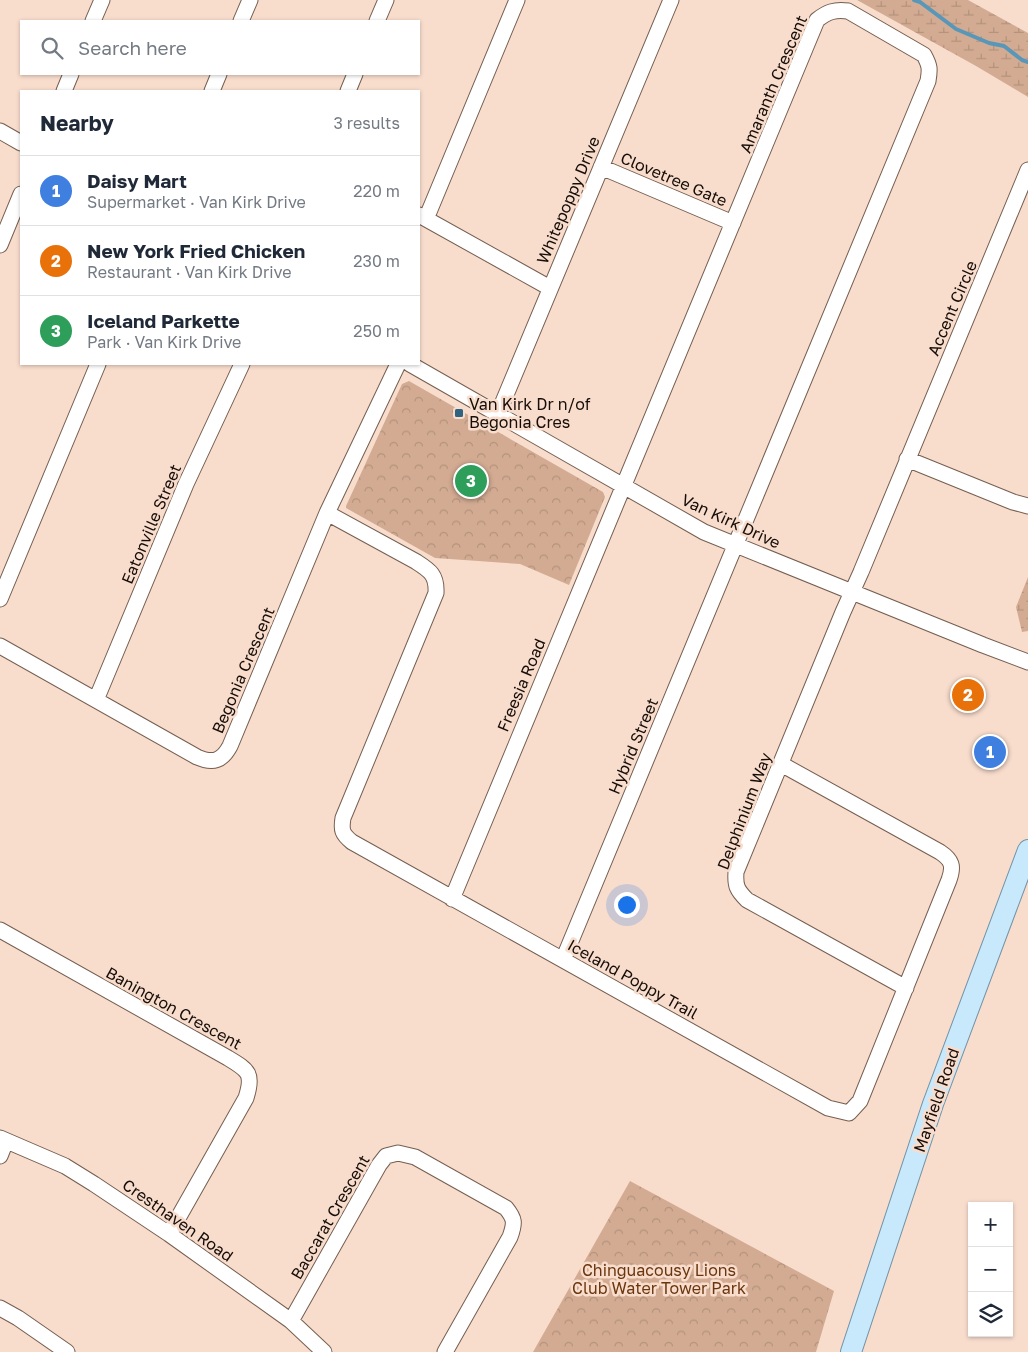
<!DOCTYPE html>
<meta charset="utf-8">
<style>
:root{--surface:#fff;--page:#f6f6f7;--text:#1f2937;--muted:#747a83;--line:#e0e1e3;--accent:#0f766e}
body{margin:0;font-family:"Golos Text",sans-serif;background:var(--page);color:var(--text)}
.controls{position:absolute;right:15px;bottom:15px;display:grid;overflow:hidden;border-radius:0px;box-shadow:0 1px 4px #0004}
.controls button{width:45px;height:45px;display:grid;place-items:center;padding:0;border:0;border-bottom:1px solid var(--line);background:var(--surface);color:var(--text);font:25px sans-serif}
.you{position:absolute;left:626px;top:904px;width:18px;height:18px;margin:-12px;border:4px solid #fff;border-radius:50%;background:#1a73e8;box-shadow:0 0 0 8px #1a73e833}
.badge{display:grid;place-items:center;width:32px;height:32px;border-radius:50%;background:var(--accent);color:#fff;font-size:16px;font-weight:700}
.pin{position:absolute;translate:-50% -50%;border:2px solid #fff;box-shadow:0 1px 5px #0006}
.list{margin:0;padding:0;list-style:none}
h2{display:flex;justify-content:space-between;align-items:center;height:65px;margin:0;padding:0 20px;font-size:21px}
h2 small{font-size:16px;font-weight:400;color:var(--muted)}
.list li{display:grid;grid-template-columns:32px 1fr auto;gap:15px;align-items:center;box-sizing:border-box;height:70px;padding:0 20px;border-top:1px solid var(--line)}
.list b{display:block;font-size:19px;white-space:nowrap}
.list p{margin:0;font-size:16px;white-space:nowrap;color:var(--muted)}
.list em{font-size:16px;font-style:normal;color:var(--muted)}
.icon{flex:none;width:28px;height:28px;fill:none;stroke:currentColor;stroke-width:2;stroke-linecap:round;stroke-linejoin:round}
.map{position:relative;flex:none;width:1028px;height:1352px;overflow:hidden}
.search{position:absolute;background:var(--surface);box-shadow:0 1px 4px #0004;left:20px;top:20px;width:400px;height:55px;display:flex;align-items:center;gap:12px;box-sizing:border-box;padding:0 18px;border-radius:0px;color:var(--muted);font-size:19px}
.panel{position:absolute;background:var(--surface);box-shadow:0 1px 4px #0004;left:20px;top:90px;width:400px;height:275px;border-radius:0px}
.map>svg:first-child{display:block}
.wetland{fill:url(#wetland-marsh)}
.park{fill:url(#park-crowns)}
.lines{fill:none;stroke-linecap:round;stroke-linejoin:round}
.stream{stroke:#5997b9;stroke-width:4}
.minor-casing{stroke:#755e50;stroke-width:17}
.major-casing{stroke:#7292a5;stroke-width:22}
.minor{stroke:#fff;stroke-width:15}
.major{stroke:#c8e8fb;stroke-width:20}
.poi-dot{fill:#2f6480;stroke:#f8ddcd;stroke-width:2}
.labels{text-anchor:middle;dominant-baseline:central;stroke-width:5;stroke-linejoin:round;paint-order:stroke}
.street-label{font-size:16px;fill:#160d08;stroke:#f8ddcd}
.poi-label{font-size:16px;fill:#160d08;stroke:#f8ddcd;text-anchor:start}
.park-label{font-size:16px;fill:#6a360e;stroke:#f8ddcd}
</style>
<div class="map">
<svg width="1028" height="1352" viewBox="0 0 1028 1352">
<defs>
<pattern id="wetland-marsh" width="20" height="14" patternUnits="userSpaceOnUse" patternTransform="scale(1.25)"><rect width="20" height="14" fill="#d3ab92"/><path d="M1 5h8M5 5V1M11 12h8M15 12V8" fill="none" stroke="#b4927c"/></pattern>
<pattern id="park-crowns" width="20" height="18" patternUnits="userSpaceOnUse" patternTransform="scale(1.25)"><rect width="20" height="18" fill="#d3ab92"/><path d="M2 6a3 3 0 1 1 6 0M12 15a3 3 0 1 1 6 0" fill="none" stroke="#b4927c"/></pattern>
</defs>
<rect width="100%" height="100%" fill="#f8ddcd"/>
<path class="wetland" d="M857,0h111l60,33v64l-52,-31z
M1028,577v54l-6,1 -6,-25z"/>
<path class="park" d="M409,381l194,111 2,5 -36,88 -49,-21 -85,-6 -89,-50v-2l56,-122z
M630,1181l204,110 -18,61h-283z"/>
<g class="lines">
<path class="stream" d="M914,0l6,2 36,27 33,14 15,3 18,14 6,2"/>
<defs>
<path id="minor" d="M93,21l9,-21
M241,21l9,-21
M377,21l9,-21
M64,91l7,-17
M212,91l7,-17
M348,91l7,-17
M0,131l21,12
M601,167l132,56
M419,215l131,73
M426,219l91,-219
M0,245l21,-51
M410,364l294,168 279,113 45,17
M498,414l173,-414
M907,459l106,43 15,4
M327,513l88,48c14,9 22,13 21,32l-93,225c-2,12 -1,16 9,24l476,266 21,5 11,-12 89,-221c5,-14 3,-20 -9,-28l-159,-88
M0,599l98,-235
M0,646l197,111c16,7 25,4 33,-11l97,-233 71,-149
M96,700l90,-216 56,-120
M452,899l365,-879c10,-8 18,-11 31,-9l76,44c6,11 6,14 4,26l-365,879
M0,930l228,128c20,12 26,15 18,40l-77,136
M906,988l-159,-88c-10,-10 -12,-14 -11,-28l107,-260 18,-40 167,-402
M0,1138l65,28 29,18 75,50 122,87 33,31
M0,1156l6,-15
M0,1308l18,10 49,34
M291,1321l88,-156 7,-9 12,-3 17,4 91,51c9,11 9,15 4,29l-65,115"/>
<path id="major" d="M851,1352l82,-248 95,-254"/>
</defs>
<use href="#minor" class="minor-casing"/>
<use href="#major" class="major-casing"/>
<use href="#minor" class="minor"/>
<use href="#major" class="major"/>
</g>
<rect class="poi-dot" x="454" y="408" width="10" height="10" rx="2.5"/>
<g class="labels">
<g class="street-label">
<text transform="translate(773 84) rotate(-67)">Amaranth Crescent</text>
<text transform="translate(674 179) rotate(23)">Clovetree Gate</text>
<text transform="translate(568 200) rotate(-67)">Whitepoppy Drive</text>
<text transform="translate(952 308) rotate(-67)">Accent Circle</text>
<text transform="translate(731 521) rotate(25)">Van Kirk Drive</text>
<text transform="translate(151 524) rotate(-67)">Eatonville Street</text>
<text transform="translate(243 670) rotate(-67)">Begonia Crescent</text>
<text transform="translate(521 685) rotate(-67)">Freesia Road</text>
<text transform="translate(633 746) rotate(-67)">Hybrid Street</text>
<text transform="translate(744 811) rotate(-69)">Delphinium Way</text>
<text transform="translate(633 979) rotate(29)">Iceland Poppy Trail</text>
<text transform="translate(174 1008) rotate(29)">Banington Crescent</text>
<text transform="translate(936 1100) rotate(-71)">Mayfield Road</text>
<text transform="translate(330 1217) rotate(-60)">Baccarat Crescent</text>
<text transform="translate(178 1220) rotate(35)">Cresthaven Road</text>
</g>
<g class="poi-label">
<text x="469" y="404">Van Kirk Dr n/of<tspan x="469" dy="18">Begonia Cres</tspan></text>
</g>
<g class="park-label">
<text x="659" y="1270">Chinguacousy Lions<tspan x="659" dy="18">Club Water Tower Park</tspan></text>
</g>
</g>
</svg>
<div class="controls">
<button>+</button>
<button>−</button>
<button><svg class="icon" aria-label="layers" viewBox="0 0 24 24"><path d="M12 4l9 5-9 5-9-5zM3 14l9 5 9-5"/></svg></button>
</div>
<div class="you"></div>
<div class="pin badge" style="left:990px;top:752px;background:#3f7fe0">1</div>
<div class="pin badge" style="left:968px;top:695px;background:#e8710a">2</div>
<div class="pin badge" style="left:471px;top:481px;background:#2e9e5b">3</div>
<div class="search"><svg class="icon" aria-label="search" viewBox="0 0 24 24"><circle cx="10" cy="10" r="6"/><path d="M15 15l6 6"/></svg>Search here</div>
<section class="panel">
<h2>Nearby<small>3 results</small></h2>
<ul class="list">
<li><span class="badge" style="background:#3f7fe0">1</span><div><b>Daisy Mart</b><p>Supermarket · Van Kirk Drive</p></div><em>220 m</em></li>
<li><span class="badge" style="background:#e8710a">2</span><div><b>New York Fried Chicken</b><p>Restaurant · Van Kirk Drive</p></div><em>230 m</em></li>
<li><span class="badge" style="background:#2e9e5b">3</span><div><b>Iceland Parkette</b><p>Park · Van Kirk Drive</p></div><em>250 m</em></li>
</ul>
</section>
</div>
